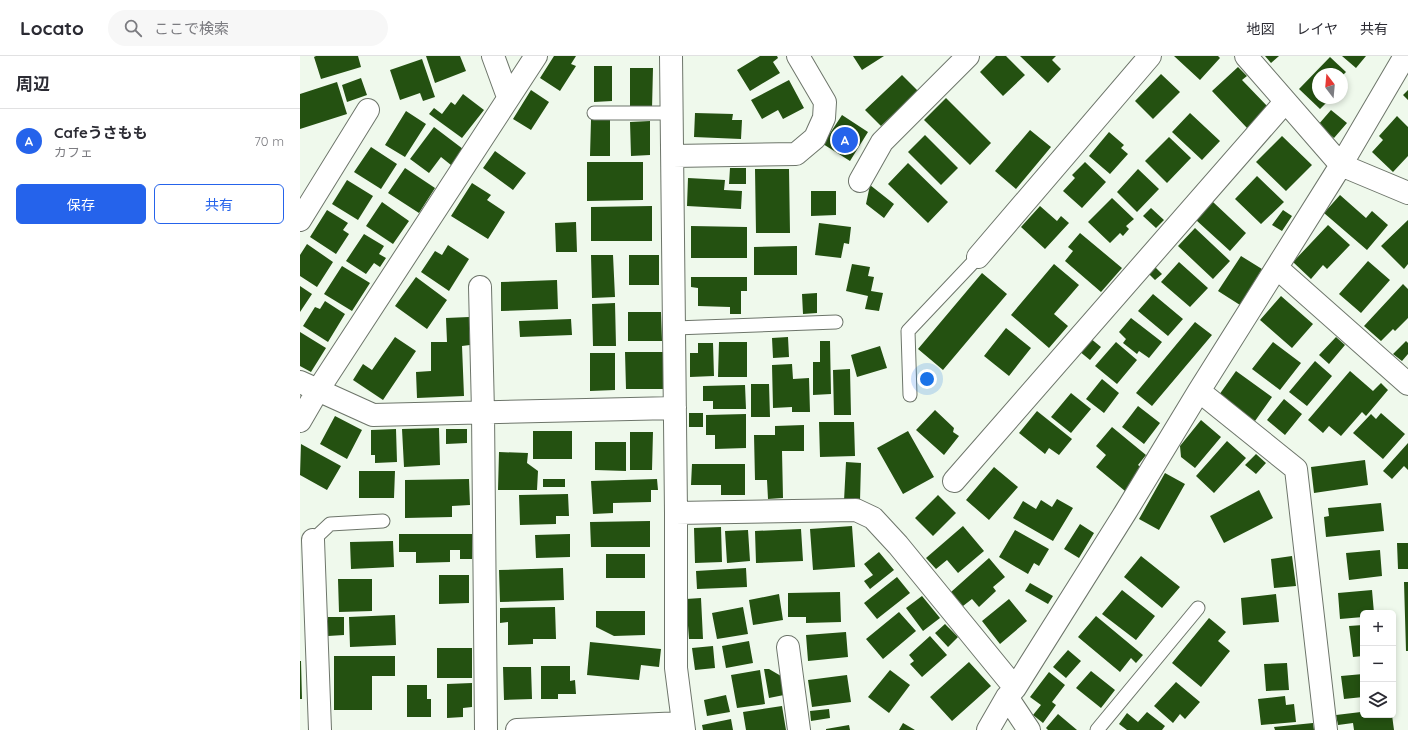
<!DOCTYPE html>
<html lang="ja">
<meta charset="utf-8">
<style>
:root{--surface:#fff;--page:#f7f7f7;--text:#2b2b33;--muted:#7c7c81;--line:#e1e1e2;--accent:#2563eb}
body{margin:0;font-family:Quicksand,"Noto Sans JP",sans-serif;background:var(--page);color:var(--text)}
.controls{position:absolute;right:12px;bottom:12px;display:grid;overflow:hidden;border-radius:6px;box-shadow:0 2px 6px #0003}
.controls button{width:36px;height:36px;display:grid;place-items:center;padding:0;border:0;border-bottom:1px solid var(--line);background:var(--surface);color:var(--text);font:20px sans-serif}
.compass{position:absolute;left:1012px;top:12px;width:36px;height:36px;border-radius:50%;background:var(--surface);box-shadow:0 2px 6px #0003;rotate:344deg}
.you{position:absolute;left:627px;top:323px;width:14px;height:14px;margin:-10px;border:3px solid #fff;border-radius:50%;background:#1a73e8;box-shadow:0 0 0 6px #1a73e833}
.badge{display:grid;place-items:center;width:26px;height:26px;border-radius:50%;background:var(--accent);color:#fff;font-size:13px;font-weight:700}
.pin{position:absolute;translate:-50% -50%;border:2px solid #fff;box-shadow:0 1px 4px #0006}
.list{margin:0;padding:0;list-style:none}
h2{display:flex;justify-content:space-between;align-items:center;height:52px;margin:0;padding:0 16px;font-size:17px}
h2 small{font-size:13px;font-weight:400;color:var(--muted)}
.list li{display:grid;grid-template-columns:26px 1fr auto;gap:12px;align-items:center;box-sizing:border-box;height:64px;padding:0 16px;border-top:1px solid var(--line)}
.list b{display:block;font-size:15px;white-space:nowrap}
.list p{margin:0;font-size:13px;white-space:nowrap;color:var(--muted)}
.list em{font-size:13px;font-style:normal;color:var(--muted)}
.actions{display:flex;gap:8px;padding:12px 16px}
.actions a{flex:1;padding:9px 0;border:1px solid var(--accent);border-radius:6px;text-align:center;font-size:14px;color:var(--accent)}
.actions .main{background:var(--accent);color:#fff}
.icon{flex:none;width:22px;height:22px;fill:none;stroke:currentColor;stroke-width:2;stroke-linecap:round;stroke-linejoin:round}
.map{position:relative;flex:none;width:1108px;height:674px;overflow:hidden}
header{display:flex;align-items:center;gap:24px;box-sizing:border-box;height:56px;padding:0 20px;background:var(--surface);border-bottom:1px solid var(--line)}
header strong{font-size:19px}
nav{display:flex;gap:22px;margin-inline-start:auto;font-size:14px}
.search{width:280px;height:36px;background:var(--page);display:flex;align-items:center;gap:10px;box-sizing:border-box;padding:0 14px;border-radius:22px;color:var(--muted);font-size:15px}
main{display:flex}
aside{flex:1;background:var(--surface)}
.map>svg:first-child{display:block}
.building{fill:#245111}
.lines{fill:none;stroke-linecap:round;stroke-linejoin:round}
.service-casing{stroke:#6d756a;stroke-width:15}
.minor-casing{stroke:#6d756a;stroke-width:24}
.service{stroke:#fff;stroke-width:13}
.minor{stroke:#fff;stroke-width:22}
</style>
<header>
<strong>Locato</strong>
<div class="search"><svg class="icon" aria-label="search" viewBox="0 0 24 24"><circle cx="10" cy="10" r="6"/><path d="M15 15l6 6"/></svg>ここで検索</div>
<nav><a>地図</a><a>レイヤ</a><a>共有</a></nav>
</header>
<main>
<aside>
<h2>周辺<small></small></h2>
<ul class="list">
<li><span class="badge">A</span><div><b>Cafeうさもも</b><p>カフェ</p></div><em>70 m</em></li>
</ul>
<div class="actions"><a class="main">保存</a><a>共有</a></div>
</aside>
<div class="map">
<svg width="1108" height="674" viewBox="0 0 1108 674">
<rect width="100%" height="100%" fill="#eff9ec"/>
<path class="building" d="M16,0h42l3,11 -40,12 -7,-22z
M126,0h34l6,15 -31,12z
M254,0h22l-5,8 5,2 -16,25 -20,-13z
M460,0h17l1,2 -5,4 7,11 -30,18 -13,-21z
M553,0h31l-22,14z
M696,0h10l19,19 -22,21 -23,-24z
M720,0h36l-4,4 9,9 -13,14z
M874,0h44l2,2 -20,22z
M965,0h14l-8,7z
M1042,0h24l-10,12z
M1030,1l16,15 -4,4v-2h-24v24h13l-11,11 -21,-20z
M122,3l13,38 -12,4 -3,-8 -20,7 -10,-30z
M294,10h18v35l-18,1z
M938,11l9,9 -5,4 27,28 -22,20 -35,-37z
M330,12h23l-1,41h-22z
M861,18l19,18 -27,27 -18,-18z
M602,19l16,16 -37,35 -16,-16z
M61,22l6,17 -20,7 -5,-17z
M489,24l15,28 -21,11 -5,-9 -16,9 -11,-19z
M37,26l10,32 -47,15v-35z
M231,34l18,12 -18,28 -18,-11z
M1108,34v10l-5,-5z
M163,38l21,16 -22,28 -33,-24 5,-6 8,6 9,-12 4,3z
M646,42l45,45 -21,22 -46,-45z
M1031,54l16,13 -13,15 -16,-13z
M106,55l20,13 -21,33 -20,-12z
M395,57l38,1 -1,6h10l-1,19 -47,-2z
M890,57l30,28 -18,19 -30,-28z
M542,59l26,17 -18,29 -27,-17z
M1097,60l11,11v29l-15,16 -21,-20 11,-12 -4,-4z
M291,64h19v36h-20z
M350,65v34l-19,1 -1,-34z
M134,71l29,22 -12,16 -10,-8 -12,16 -19,-14z
M730,74l21,17 -35,42 -21,-18z
M809,76l15,13 -3,3 7,6 -18,20 -21,-18z
M625,79l33,33 -17,17 -33,-33z
M982,80l30,29 -26,26 -30,-29z
M869,81l22,21 -24,25 -22,-22z
M71,91l26,17 -16,25 -27,-17z
M195,95l31,22 -13,17 -30,-22z
M287,106h56v38l-56,1z
M785,106l21,20 -24,26 -19,-17 12,-13 -3,-3z
M608,107l40,39 -20,21 -40,-39z
M105,112l30,20 -16,25 -31,-20z
M430,112h16v16h-17z
M455,113h34l1,64h-34z
M838,113l21,20 -22,23 -20,-20z
M957,120l27,26 -23,22 -26,-25z
M388,122l37,2 -1,10 18,1 -1,18 -54,-3z
M47,124l26,16 -15,24 -26,-16z
M172,127l19,12 -4,5 18,12 -17,27 -37,-23z
M570,129l24,19 -10,14 -18,-14z
M511,135h25v24l-25,1z
M1040,139l26,23 6,-7 16,14 -21,25 -43,-37z
M812,142l22,21 -8,7 3,3 -6,7 -3,-3 -10,10 -22,-21z
M82,146l27,19 -16,23 -27,-18z
M913,146l33,31 -16,18 -34,-31z
M352,150v35h-61v-34z
M740,150l17,15 4,-5 8,7 -24,26 -24,-22z
M851,152l13,12 -8,8 -13,-12z
M27,154l21,13 -5,7 6,4 -13,20 -26,-17z
M983,154l9,6 -10,15 -10,-6z
M1108,164v44l-4,5 -23,-23z
M276,166l1,30h-21l-1,-29z
M519,167l32,4 -2,17 -5,-1 -3,15 -26,-3z
M1028,169l22,20 -23,24 -4,-4 -12,14 -18,-17z
M391,170l56,1v31h-56z
M895,172l35,33 -17,18 -35,-33z
M780,177l42,35 -21,24 -36,-31 8,-10 -5,-4z
M64,178l20,12 -5,8 7,4 -6,9 -6,-4 -8,11 -20,-13z
M7,188l26,18 -16,25 -17,-11v-21z
M148,189l21,14 -20,32 -28,-19 14,-21 7,4z
M497,190v29h-43v-28z
M291,199h22l2,42 -23,1z
M329,199h30v30h-30z
M941,200l21,13 -22,36 -22,-14z
M1068,205l22,19 -29,33 -22,-19z
M879,206l29,26 -18,19 -29,-25z
M552,208l18,3 -2,9 6,1 -3,14 12,2 -4,18 -14,-2 3,-13 -22,-5z
M754,208l25,21 -25,29 14,12 -19,22 -38,-33z
M42,210l28,17 -18,28 -28,-17z
M854,210l8,8 -7,6 -7,-7z
M682,217l25,21 -64,76 -25,-21z
M116,221l31,23 -20,29 -32,-23z
M391,221h56v14h-6v23h-11v-7l-32,-1v-18l-7,-1z
M257,224l1,29 -57,2v-29z
M1103,228l5,5v29l-13,13 -2,-2 -12,12 -17,-15z
M0,230l12,8 -12,18z
M517,237v20l-14,1 -1,-20z
M853,238l30,25 -15,17 -30,-25z
M981,240l32,28 -21,24 -32,-28z
M25,245l20,13 -17,28 -25,-16 12,-19 5,2z
M315,247l1,43h-23l-1,-42z
M328,256h33l1,29h-34z
M169,261l1,28 -8,1 2,50 -47,2 -1,-26 15,-1v-29h16l-1,-24z
M831,262l31,24 -13,16 -10,-7 -2,3 -14,-11 3,-4 -7,-7z
M271,263l1,16 -52,2 -1,-16z
M895,266l17,13 -60,71 -16,-13z
M706,272l25,20 -22,28 -25,-20z
M0,276l26,16 -15,24 -11,-6z
M95,281l21,14 -33,49 -30,-20 10,-16 9,6z
M488,281l1,20 -16,1 -1,-20z
M1036,281l9,8 -16,19 -10,-9z
M790,282l11,9 -11,13 -11,-9z
M520,285h10l1,53 -18,1v-33h7z
M1106,285l2,2v11l-6,7 -9,-7z
M419,286h28v35h-29z
M816,286l21,18 -20,24 -22,-18z
M973,286l28,21 -21,27 -28,-21z
M398,287h15l1,33 -24,1v-24h8z
M580,290l7,22 -30,9 -6,-22z
M325,296h38l1,37h-38z
M290,297h25v37l-25,1z
M1015,305l17,15 -25,30 -18,-14z
M492,308l1,15 16,-1 1,34h-18v-5l-19,1 -1,-43z
M550,313l1,46h-17l-1,-45z
M936,315l36,26 -17,24 -36,-26z
M1050,315l23,20 8,-8 7,7 -22,26 -4,-4 -21,24 -12,-10 -6,7 -15,-13z
M802,323l17,14 -15,20 -18,-14z
M451,328h18l1,33h-19z
M445,329l1,24h-33v-8h-10v-15z
M771,337l20,16 -20,24 -20,-16z
M984,343l18,15 -17,21 -18,-15z
M838,350l22,17 -16,21 -22,-17z
M635,354l19,18 -1,4 6,4 -15,19 -28,-25z
M737,355l35,28 -13,16 -10,-7 -4,6 -26,-21z
M389,357h14v14h-14z
M1081,357l24,21 -22,25 -30,-26 18,-19 5,5z
M446,358v34l-31,1v-14h-9v-20z
M35,360l27,14 -15,29 -27,-15z
M901,364l20,17 -26,31 -14,-11 -1,-11z
M519,366h35l1,34 -35,1z
M504,369v26h-22l1,47 -15,1 -1,-19h-12l-1,-45h21v-9z
M812,371l34,28 -8,10 5,4 -18,22 -29,-24 10,-12 -10,-9z
M139,372l1,37 -36,2 -2,-38z
M96,373l1,33 -22,1v-8h-4v-25z
M146,373h21v14l-21,1z
M233,375h39v28h-39z
M608,375l26,46 -31,17 -26,-46z
M330,376h23l-1,38h-22z
M927,385l19,17 -32,35 -18,-17z
M295,386h31v29l-31,-1z
M1108,387v27l-4,-4 -12,13 -9,-8z
M1,388l40,22 -14,24 -27,-15z
M199,396l29,1 -1,10 11,8 -1,19h-39z
M956,398l10,9 -10,11 -11,-9z
M1065,404l3,25 -54,8 -3,-26z
M546,406l15,1 -1,38h-16z
M392,408h53v31h-24v-10h-30z
M694,411l24,20 -29,33 -23,-20z
M59,415h36l-1,27h-35z
M865,417l20,11 -26,46 -20,-11z
M169,423l1,26 -18,1v11l-47,1v-38z
M243,423h22v8h-22z
M357,423l1,11h-7v12l-38,1v10l-20,1 -2,-33z
M959,434l14,28 -49,25 -14,-27z
M268,438l1,22h-13v8l-36,1 -1,-30z
M638,439l18,18 -23,23 -18,-18z
M757,443l16,9 -20,33 -40,-23 10,-17 13,8 5,-9 11,7z
M1081,447l3,28 -58,6 -2,-20 5,-1 -1,-8z
M350,465v26h-59l-1,-25z
M780,468l14,9 -15,25 -15,-9z
M552,470l3,41 -42,3 -3,-41z
M663,470l21,25 -26,22 -11,-13 -11,9 -10,-11z
M421,471l1,35 -27,1 -1,-35z
M501,473l2,32 -47,2 -1,-32z
M448,474l2,31 -23,2 -2,-32z
M715,474l34,19 -10,17 -5,-3 -6,11 -29,-17z
M99,478h73v25h-12v-9h-10v12l-34,1v-11h-17z
M270,478v23l-34,1 -1,-23z
M93,485l1,26 -43,2 -1,-27z
M1097,487h11v26h-10z
M1080,494l2,26 -33,4 -3,-27z
M579,496l15,18 -24,19 -6,-8 9,-6 -9,-11z
M306,498h39v24h-39z
M841,500l39,31 -18,21 -38,-31z
M992,500l4,30 -22,2 -3,-29z
M689,502l16,19 -12,10 3,4 -17,16 -7,-8 -9,7 -12,-14z
M263,512l1,32 -64,2 -1,-32z
M446,512l1,19 -50,2 -1,-18z
M139,519h30v28l-30,1z
M597,521l13,16 -33,26 -13,-16z
M38,523h34v32l-33,1z
M1104,526h4v69h-2z
M730,527l23,13 -5,8 -23,-13z
M822,534l33,26 -19,24 -34,-26z
M1072,534l2,23h-11v4l-23,2 -2,-26z
M540,536l1,30 -35,1v-6h-18v-24z
M479,538l4,26 -30,5 -4,-25z
M976,538l3,28 -36,3 -2,-27z
M622,540l18,22 -17,13 -17,-23z
M401,542l2,41h-14l-3,-40z
M709,543l18,22 -27,23 -18,-23z
M255,551l1,32h-23v5l-25,1v-23l-8,1v-15z
M443,551l5,27 -31,5 -5,-26z
M296,555h49v24l-31,1 -18,-9z
M599,556l17,19 -33,28 -17,-20z
M95,559l1,30 -46,2 -1,-30z
M796,560l47,39 -7,8 -5,-5 -11,14 -42,-35z
M28,561h16v18l-16,1z
M909,562l17,14 -8,9 12,10 -29,36 -29,-24z
M645,568l13,13 -10,10 -13,-14z
M1063,569v31l-10,1 -4,-31z
M546,576l2,25 -40,4 -2,-26z
M630,580l17,19 -25,22 -12,-13 4,-3 -5,-6z
M449,585l4,22 -27,5 -4,-22z
M290,586l71,7 -2,18 -18,-2 -2,15 -52,-5z
M413,590l2,22 -20,2 -3,-22z
M137,592h35v30h-35z
M768,594l13,11 -15,17 -13,-11z
M34,600h61v20h-23v34h-38z
M0,605h1l1,38h-2z
M669,606l22,24 -39,35 -22,-24z
M987,607l2,27 -23,1 -2,-27z
M241,610h29v15l5,-1 1,14h-18v5h-17z
M203,611h28l1,32 -28,1z
M464,613h5l12,7 3,19 -15,3z
M460,614l5,34 -28,4 -6,-33z
M590,614l20,15 -21,28 -21,-16z
M1095,614l1,10 -3,1v-10z
M791,615l24,19 -14,18 -25,-20z
M749,616l16,13 -13,17 4,3 -13,18 -10,-8 8,-10 -11,-8z
M1063,618v23l-19,2 -3,-23z
M547,619l4,27 -39,5 -4,-27z
M876,626l24,20 -15,17 -5,-5 -7,9 -19,-17z
M172,627v24l-9,1v9l-16,1v-34z
M107,629h20v14h4v18h-24z
M426,639l4,17 -23,4 -3,-16z
M985,640l1,9 8,-1 2,18 -35,3 -3,-26z
M482,650l4,24h-40l-3,-18z
M529,653l1,9 -19,3 -1,-10z
M847,656l18,14 -3,4h-35l-8,-6 8,-11 11,9z
M1061,656l1,5 17,-2h13l2,15h-40l-1,-7 -15,2 -2,-10z
M758,658l19,16h-29l-2,-2z
M431,663l2,11h-30l-1,-5z
M603,667l12,7h-16z
M1013,667l1,7h-39l-1,-3z
M549,669l1,5h-24v-1z"/>
<g class="lines">
<defs>
<path id="service" d="M294,57h78
M375,272l161,-6
M610,339l-2,-64 70,-74
M13,484l17,-16 53,-3
M797,674l101,-122"/>
<path id="minor" d="M193,0l15,41
M371,0l5,457v155l8,62
M946,0l95,109 67,28
M373,100l123,-2 19,-16 9,-20 1,-16 -27,-46
M560,125l22,-39 86,-86
M0,164l68,-110
M678,201l172,-201
M977,212l131,116
M180,231l3,125 3,318
M0,326l73,33 302,-7
M899,335l97,78 30,261
M0,365l18,-31 218,-334
M654,425l331,-379
M376,457l180,-3 17,8 25,27 117,143
M13,484l7,190
M488,591l11,83
M707,641l22,33
M217,674l166,-7
M688,674l19,-33 8,-9 110,-175 74,-122 142,-226 64,-109"/>
</defs>
<use href="#service" class="service-casing"/>
<use href="#minor" class="minor-casing"/>
<use href="#service" class="service"/>
<use href="#minor" class="minor"/>
</g>
</svg>
<div class="controls">
<button>+</button>
<button>−</button>
<button><svg class="icon" aria-label="layers" viewBox="0 0 24 24"><path d="M12 4l9 5-9 5-9-5zM3 14l9 5 9-5"/></svg></button>
</div>
<svg class="compass" viewBox="-18 -18 36 36"><path d="M0-13l5 13h-10z" fill="#e53935"/><path d="M0 13l5-13h-10z" fill="#7c7c81"/></svg>
<div class="you"></div>
<div class="pin badge" style="left:545px;top:84px">A</div>
</div>
</main>
